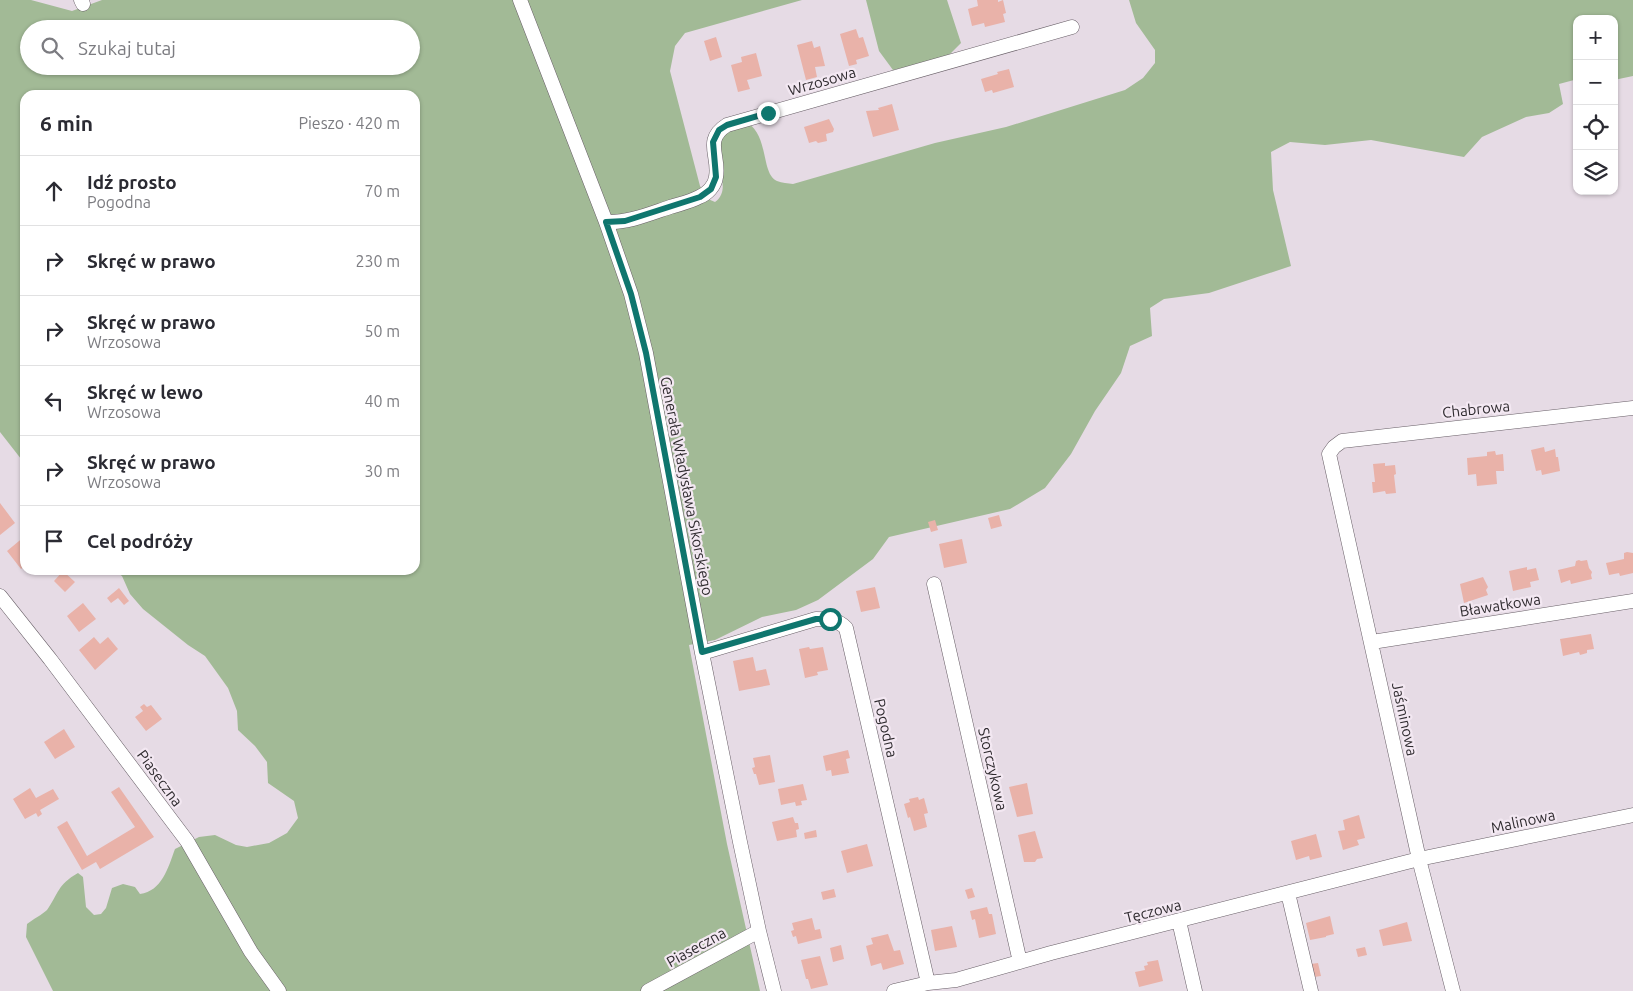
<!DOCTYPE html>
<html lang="pl">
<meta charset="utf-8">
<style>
:root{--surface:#fff;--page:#f2f2f3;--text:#2b2b33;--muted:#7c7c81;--line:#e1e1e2}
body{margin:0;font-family:Ubuntu,sans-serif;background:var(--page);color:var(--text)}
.controls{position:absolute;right:15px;top:15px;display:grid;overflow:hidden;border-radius:10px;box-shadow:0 1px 4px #0004}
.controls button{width:45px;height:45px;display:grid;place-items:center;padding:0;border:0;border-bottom:1px solid var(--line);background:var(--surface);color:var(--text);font:25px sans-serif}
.stop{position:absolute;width:15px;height:15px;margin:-11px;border:4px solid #0f766e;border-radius:50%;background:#fff}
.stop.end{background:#0f766e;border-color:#fff;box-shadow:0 1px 5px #0008}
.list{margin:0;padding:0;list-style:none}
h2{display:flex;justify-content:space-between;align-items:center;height:65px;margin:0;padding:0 20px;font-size:21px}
h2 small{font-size:16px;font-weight:400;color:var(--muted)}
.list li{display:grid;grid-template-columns:32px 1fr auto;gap:15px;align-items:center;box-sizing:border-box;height:70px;padding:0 20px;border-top:1px solid var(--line)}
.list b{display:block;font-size:19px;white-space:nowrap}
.list p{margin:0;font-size:16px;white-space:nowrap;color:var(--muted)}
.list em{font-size:16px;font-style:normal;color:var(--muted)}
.icon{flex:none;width:28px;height:28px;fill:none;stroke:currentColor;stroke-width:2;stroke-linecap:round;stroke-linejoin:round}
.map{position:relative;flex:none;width:1633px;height:991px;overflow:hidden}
.search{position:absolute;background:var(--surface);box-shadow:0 1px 4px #0004;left:20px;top:20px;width:400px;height:55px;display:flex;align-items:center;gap:12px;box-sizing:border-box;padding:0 18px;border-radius:28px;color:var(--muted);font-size:19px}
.panel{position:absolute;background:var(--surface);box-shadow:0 1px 4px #0004;left:20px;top:90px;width:400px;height:485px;border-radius:15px}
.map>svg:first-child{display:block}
.green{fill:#a2ba96;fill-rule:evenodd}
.building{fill:#e9b2a9}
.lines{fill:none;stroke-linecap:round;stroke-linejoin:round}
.minor-casing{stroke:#685f67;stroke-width:15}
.minor{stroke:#fff;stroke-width:14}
.route{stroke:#0f766e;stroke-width:6}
.labels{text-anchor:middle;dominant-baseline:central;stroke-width:4.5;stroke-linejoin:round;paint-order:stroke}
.street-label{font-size:15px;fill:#2f2b2f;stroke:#f3e8f2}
</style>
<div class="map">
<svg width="1633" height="991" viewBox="0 0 1633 991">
<rect width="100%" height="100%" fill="#e6dbe5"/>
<path class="green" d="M0,0h31l41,11 30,-11h700l-117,33 -10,13 -5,25 30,115 8,13 7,3c22,-16 -12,-49 8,-68 6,-5 17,-8 25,-11 21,14 13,51 29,58 5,2 11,2 16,3l142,-41 71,-16 119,-37 18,-12 12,-15v-13l-19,-27 -7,-23h504v76l-19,4v-61h-37v61h-3l-15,4 4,20 -14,9 -23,4 -44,20 -18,20 -93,-17 -46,5 -35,-3 -19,10 2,38 18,76 -82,27 -45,6 -14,9 2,28 -22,10 -9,27 -26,38 -24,43 -26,34 -35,21 -121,28 -16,22 -55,41 -22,10 -34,7 -47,23 -26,5 38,199 33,147h-707l-27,-54 1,-13c5,-4 16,-10 20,-14 12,-17 10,-25 31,-37l5,4 3,30 8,8 7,-1 5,-6 6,-20 11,-4 12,3 5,7c22,-3 28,-26 35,-45l24,-12 16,-2 21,10 11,2 22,-4 18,-10 11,-15 -4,-17 -26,-18 -1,-21 -12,-16 -17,-16 -1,-19 -9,-23 -23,-32 -17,-11 -45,-36 -13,-15 -8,-18 -9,-6h302v-475h-390v369l-25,-32zM29,29h382v37h-382z
M866,0h81l14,43 -15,15 -53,12 -14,-19z"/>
<path class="building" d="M977,0h21v2l5,-2 3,13 -3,1 2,8 -20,5 -1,-4 -12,3 -4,-17 10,-3z
M856,29l3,9 4,-1 6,19 -13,4 1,4 -8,2 -9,-32z
M716,37l6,20 -12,4 -6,-20z
M812,41l2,7 6,-2 5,20 -10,1 2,10 -11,3 -9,-35z
M756,53l6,23 -15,4 3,9 -12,3 -7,-27 11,-3 -1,-5z
M1009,69l5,18 -21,6 -1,-3 -7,2 -4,-13 17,-5 -1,-2z
M892,104l7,26 -26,7 -7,-26 13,-1 -1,-2z
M829,119l5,10 -1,3 -7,2 1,7 -9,2 -2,-2 -7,2 -5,-16z
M1544,447l1,5 10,-3 1,8h2l2,14 -18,4 -1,-5 -5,1 -5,-21z
M1495,451l1,4 7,-1 1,17h-8l1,13 -20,2 -1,-12 -8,1 -1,-17 20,-2v-4z
M1385,463v3l10,-1 1,9 -2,1 2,18 -10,1 -1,-3 -12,2 -1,-11h3l-2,-18z
M0,503l15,20 -15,12z
M999,515l3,11 -11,3 -3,-11z
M935,520l3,10 -7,2 -3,-10z
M25,536v30l-4,3 -14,-18z
M962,539l5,24 -23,5 -5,-24z
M1627,552l6,1v20l-13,3 -1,-3 -10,2 -3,-12 18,-4v-6z
M1579,560l2,1 6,-1 2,8 3,4 -1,3 1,4 -21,5 -1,-4 -9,3 -3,-13 17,-4 1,-5z
M1527,567v3l9,-2 3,12 -9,2 1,5 -18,4 -4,-20z
M63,571l12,11 -10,10 -11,-11z
M1483,577l5,10 -2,3 2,5 -24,8 -4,-19z
M875,587l5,21 -19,4 -5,-21z
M119,588l10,13 -5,4 -6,-7 -7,5 -4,-5z
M83,603l13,16 -17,13 -12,-16z
M1591,634l3,15 -7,1v3l-7,2 -1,-3 -16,4 -3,-17z
M94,637l6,7 8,-7 10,12 -23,21 -16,-20z
M809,647l1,2 13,-2 5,23 -11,2 1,3 -13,3 -6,-29z
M753,657l3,14 10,-2 4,16 -31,6 -6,-30z
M144,704l3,3 4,-2 11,14 -16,12 -11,-14 8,-6 -3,-4z
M64,729l11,18 -20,12 -11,-17z
M848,750l2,8 -4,1 3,14 -17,3 -1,-6 -5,1 -3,-15z
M770,755l5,27 -16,3 -3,-11h-2l-2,-6 3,-1 -2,-9z
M1027,783l6,31 -16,3 -8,-30z
M803,784l4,16 -6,1 1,4 -6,1 -1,-4 -14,3 -3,-16z
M119,787l35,50 -54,32 -4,-7 -14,8 -25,-43 10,-6 20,35 48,-29 -24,-35z
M30,788l6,10 17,-9 6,10 -19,11 2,4 -4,3 -2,-4 -11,6 -12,-20z
M918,797l1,3 5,-2 4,15 -4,1 3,13 -13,4 -4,-14 -2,1 -4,-14 6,-2 -1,-3z
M1359,815l6,23 -8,2 2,5 -16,5 -5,-19 7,-1 -2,-10z
M793,817l2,6h3l1,6 -3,1 1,7 -20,4 -5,-19z
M816,830l1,7 -12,2 -1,-6z
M1035,831l8,27 -6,1 -2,3h-11l-6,-27z
M1316,834l6,23 -12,3 -1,-4 -13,4 -5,-19z
M867,844l6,22 -26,7 -6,-22z
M972,888l3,9 -7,2 -3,-9z
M834,889l2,8 -13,3 -2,-8z
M987,907l2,7h3l4,20 -17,4 -4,-19 -3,1 -2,-9z
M1330,916l4,18 -8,2v1l-16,3 -4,-17z
M812,918l3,12 5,-1 2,9 -24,6 -2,-8 -3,1 -2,-6 3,-1 -2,-7z
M1407,922l5,19 -29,5 -4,-16z
M952,926l5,21 -22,4 -4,-21z
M888,934l6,17 6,-1 4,14 -21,6 -2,-7 -10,3 -5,-20 7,-2 -2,-6z
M841,945l3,14 -11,3 -3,-14z
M1365,947l2,8 -9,2 -2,-8z
M820,956l8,29 -17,4 -3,-10h-2l-5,-19z
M1158,960l5,21 -24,6 -4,-15 10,-2 -1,-4 4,-1 -1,-3z
M1318,963l3,13 -7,1 -3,-13z"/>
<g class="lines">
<defs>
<path id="minor" d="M81,0l2,4
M520,0l86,222 25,72 15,59 56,300 38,189 19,89 15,60
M606,222c22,1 43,-8 64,-15 9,-3 20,-5 29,-10 8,-3 16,-11 17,-20 4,-21 -13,-37 11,-52l345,-98
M934,584l86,378
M0,596l50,63 137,182 64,111 28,39
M1372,642l261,-41
M702,653l114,-34c12,0 21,0 30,9l82,355
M1288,893l23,98
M1179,921l16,70
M648,991l111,-60
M894,991l34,-8 28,-3 95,-27 368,-94 214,-44
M1453,991l-34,-132 -90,-405 5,-7 8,-6 291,-33"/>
</defs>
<use href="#minor" class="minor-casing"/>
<use href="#minor" class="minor"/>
</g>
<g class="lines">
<path class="route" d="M768,113l-41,12 -8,5 -6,12 3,35 -5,12 -11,8 -75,24 -19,1 25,72 15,59 56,299 114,-33h14"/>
</g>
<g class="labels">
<g class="street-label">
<text transform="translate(822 81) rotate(-16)">Wrzosowa</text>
<text transform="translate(1476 409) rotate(-6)">Chabrowa</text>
<text transform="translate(687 486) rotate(79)">Generała Władysława Sikorskiego</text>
<text transform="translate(1500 605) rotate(-9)">Bławatkowa</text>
<text transform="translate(1405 719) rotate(78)">Jaśminowa</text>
<text transform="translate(886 728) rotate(77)">Pogodna</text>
<text transform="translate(993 769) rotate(77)">Storczykowa</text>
<text transform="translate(160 778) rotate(54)">Piaseczna</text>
<text transform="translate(1523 821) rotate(-12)">Malinowa</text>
<text transform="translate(1153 911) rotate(-14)">Tęczowa</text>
<text transform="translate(696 947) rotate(-29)">Piaseczna</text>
</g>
</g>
</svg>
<div class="controls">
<button>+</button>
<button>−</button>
<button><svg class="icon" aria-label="locate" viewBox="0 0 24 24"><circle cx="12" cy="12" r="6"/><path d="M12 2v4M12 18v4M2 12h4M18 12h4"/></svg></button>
<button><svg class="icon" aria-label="layers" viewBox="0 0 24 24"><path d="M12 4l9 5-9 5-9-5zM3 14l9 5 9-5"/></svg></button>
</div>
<div class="stop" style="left:830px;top:619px"></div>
<div class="stop end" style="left:768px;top:113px"></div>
<div class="search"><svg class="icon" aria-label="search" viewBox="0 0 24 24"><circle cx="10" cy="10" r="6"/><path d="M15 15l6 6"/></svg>Szukaj tutaj</div>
<section class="panel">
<h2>6 min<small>Pieszo · 420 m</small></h2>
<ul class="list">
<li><svg class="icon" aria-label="ahead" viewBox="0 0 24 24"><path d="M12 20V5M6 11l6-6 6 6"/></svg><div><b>Idź prosto</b><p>Pogodna</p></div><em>70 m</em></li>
<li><svg class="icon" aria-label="right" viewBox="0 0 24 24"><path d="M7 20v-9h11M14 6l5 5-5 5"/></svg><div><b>Skręć w prawo</b></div><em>230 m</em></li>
<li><svg class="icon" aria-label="right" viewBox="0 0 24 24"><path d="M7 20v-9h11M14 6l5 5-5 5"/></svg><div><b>Skręć w prawo</b><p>Wrzosowa</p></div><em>50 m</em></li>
<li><svg class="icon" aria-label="left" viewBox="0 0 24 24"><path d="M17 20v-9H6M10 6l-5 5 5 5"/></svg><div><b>Skręć w lewo</b><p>Wrzosowa</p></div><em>40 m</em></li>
<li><svg class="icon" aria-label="right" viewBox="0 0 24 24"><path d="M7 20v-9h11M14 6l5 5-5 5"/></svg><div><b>Skręć w prawo</b><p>Wrzosowa</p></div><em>30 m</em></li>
<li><svg class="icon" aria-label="arrive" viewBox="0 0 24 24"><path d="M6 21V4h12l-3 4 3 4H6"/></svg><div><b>Cel podróży</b></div></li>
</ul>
</section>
</div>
